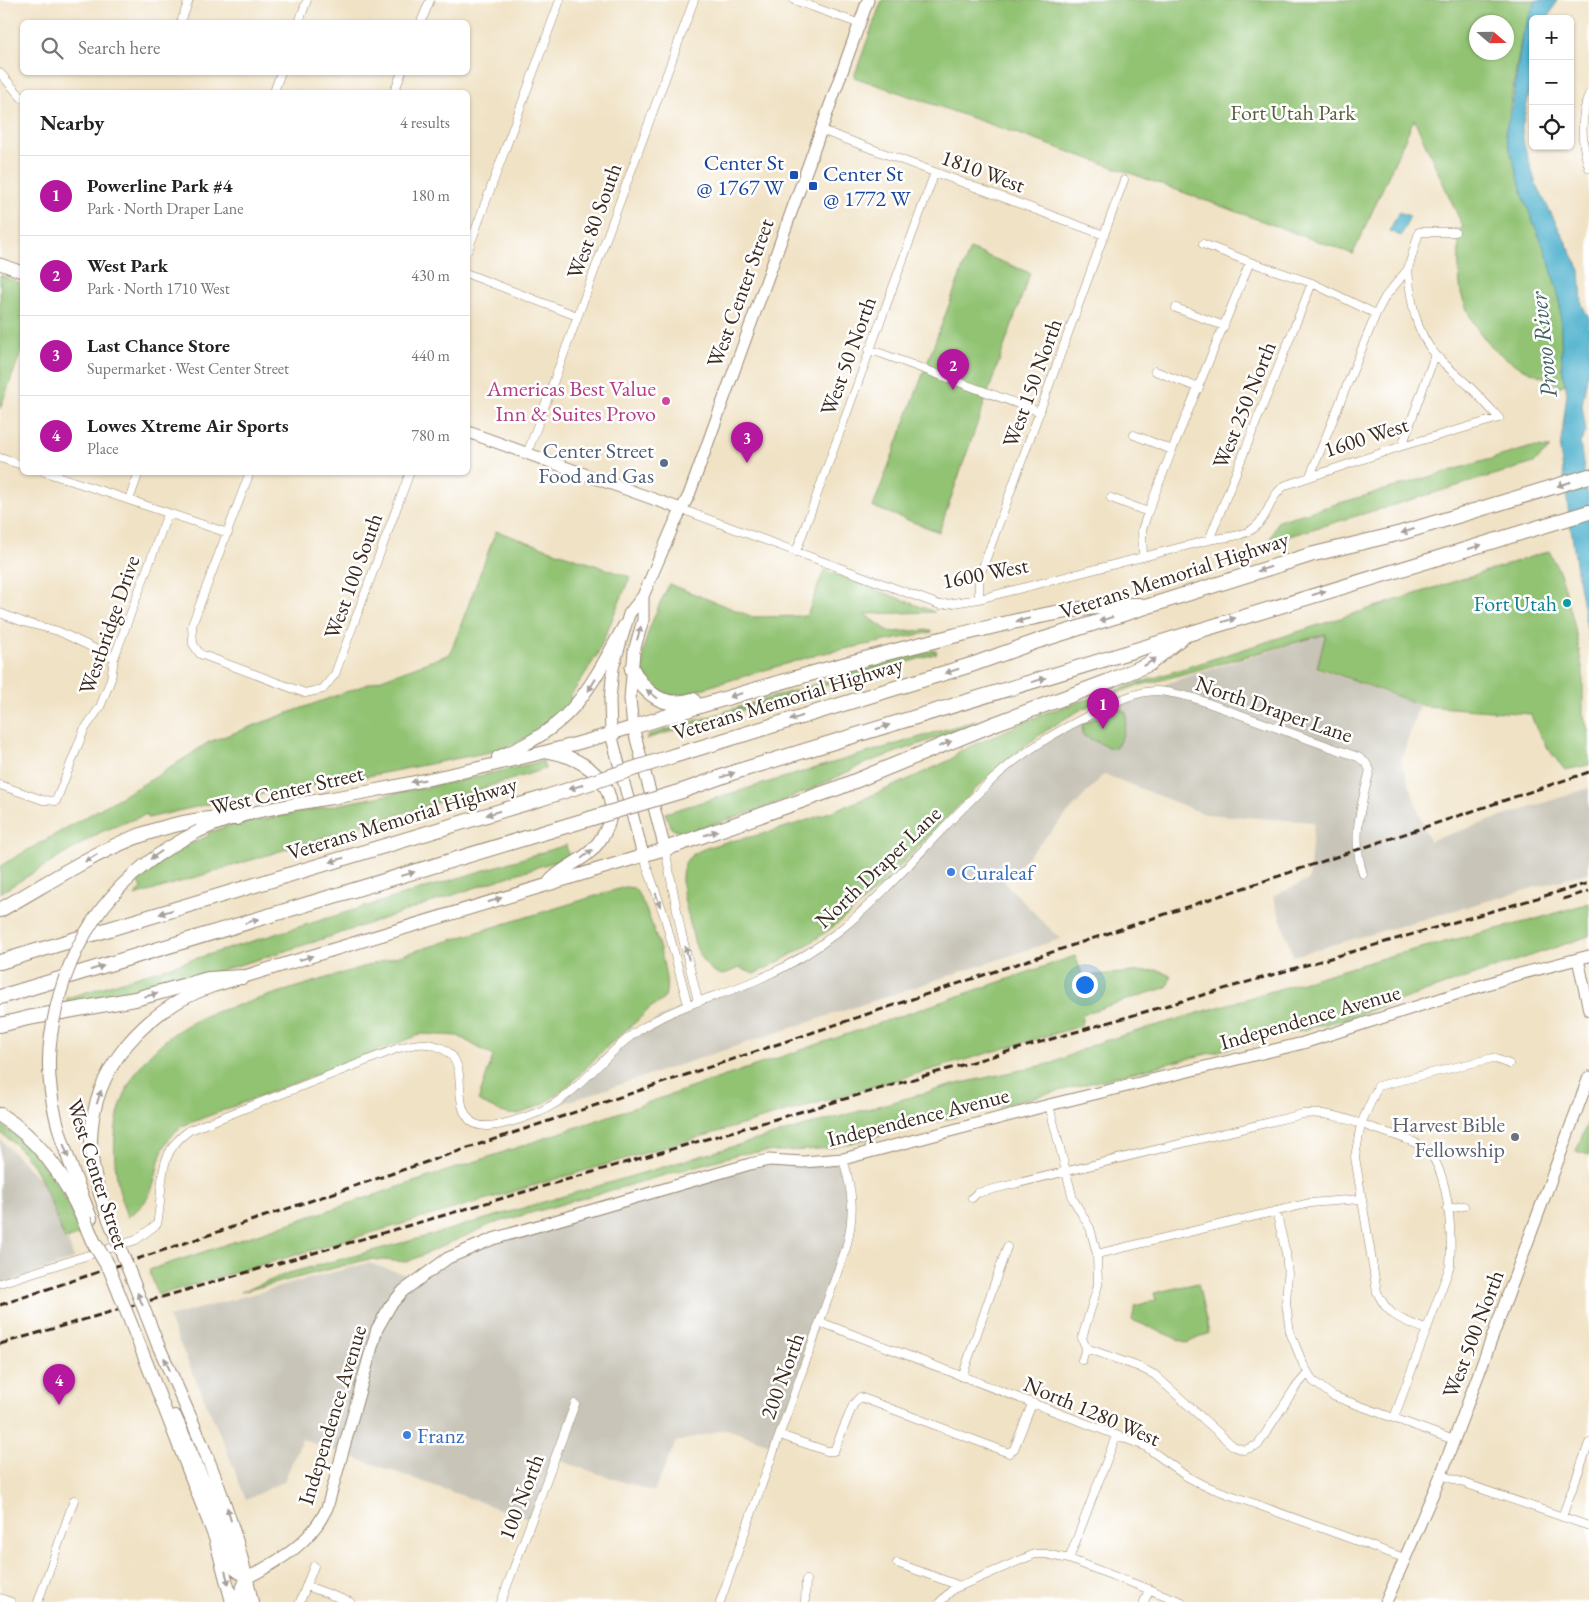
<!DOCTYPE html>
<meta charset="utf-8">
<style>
:root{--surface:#fff;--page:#f6f6f6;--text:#222;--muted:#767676;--line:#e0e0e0;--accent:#b5179e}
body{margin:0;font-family:"EB Garamond",serif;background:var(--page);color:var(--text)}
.controls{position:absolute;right:15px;top:15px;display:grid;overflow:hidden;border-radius:8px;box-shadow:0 1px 4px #0004}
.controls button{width:45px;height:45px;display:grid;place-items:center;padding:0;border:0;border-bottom:1px solid var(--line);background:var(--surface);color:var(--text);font:25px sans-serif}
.compass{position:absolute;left:1469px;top:15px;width:45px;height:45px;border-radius:50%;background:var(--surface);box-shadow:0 1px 4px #0004;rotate:110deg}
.you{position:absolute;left:1084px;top:984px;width:18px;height:18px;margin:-12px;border:4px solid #fff;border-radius:50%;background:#1a73e8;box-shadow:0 0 0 8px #1a73e833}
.badge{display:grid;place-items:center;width:32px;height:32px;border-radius:50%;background:var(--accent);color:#fff;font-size:16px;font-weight:700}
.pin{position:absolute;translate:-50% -41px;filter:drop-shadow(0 1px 2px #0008)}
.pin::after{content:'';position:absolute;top:26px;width:18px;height:15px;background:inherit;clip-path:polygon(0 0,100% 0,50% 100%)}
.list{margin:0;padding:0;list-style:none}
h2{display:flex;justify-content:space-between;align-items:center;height:65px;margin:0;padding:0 20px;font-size:21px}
h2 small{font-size:16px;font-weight:400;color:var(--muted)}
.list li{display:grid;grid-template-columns:32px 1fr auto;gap:15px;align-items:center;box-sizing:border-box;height:80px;padding:0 20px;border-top:1px solid var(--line)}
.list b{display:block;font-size:19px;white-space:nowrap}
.list p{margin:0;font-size:16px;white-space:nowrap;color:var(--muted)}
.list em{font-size:16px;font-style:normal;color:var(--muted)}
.icon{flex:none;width:28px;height:28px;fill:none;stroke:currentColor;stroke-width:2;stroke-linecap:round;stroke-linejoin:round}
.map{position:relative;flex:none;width:1589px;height:1602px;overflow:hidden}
.search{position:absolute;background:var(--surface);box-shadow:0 1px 4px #0004;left:20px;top:20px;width:450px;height:55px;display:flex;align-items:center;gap:12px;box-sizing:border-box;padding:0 18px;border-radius:8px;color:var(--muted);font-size:19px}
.panel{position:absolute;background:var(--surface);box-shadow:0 1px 4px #0004;left:20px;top:90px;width:450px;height:385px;border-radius:8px}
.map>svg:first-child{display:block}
.industrial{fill:#c8c4b8}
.green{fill:#92c373;stroke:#667648;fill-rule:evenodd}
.water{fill:#4eb1cd;stroke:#446e76}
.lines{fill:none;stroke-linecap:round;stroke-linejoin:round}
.street-casing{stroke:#968672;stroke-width:9}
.secondary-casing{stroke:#968672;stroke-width:13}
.primary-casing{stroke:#968672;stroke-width:14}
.highway-casing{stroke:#968672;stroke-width:16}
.street{stroke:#fff;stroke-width:8}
.secondary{stroke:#fff;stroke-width:11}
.primary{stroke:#fff;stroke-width:12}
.highway{stroke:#fff;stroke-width:14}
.rail{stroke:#3b2a1e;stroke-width:3;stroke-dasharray:8 4;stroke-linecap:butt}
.primary-bridge-casing{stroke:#968672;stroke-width:14;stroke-linecap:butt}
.highway-bridge-casing{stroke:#968672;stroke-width:16;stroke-linecap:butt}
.primary-bridge{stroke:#fff;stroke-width:12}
.highway-bridge{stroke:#fff;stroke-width:14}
.oneway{fill:#a79f9a}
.transit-dot{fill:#1a4fb4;stroke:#fff;stroke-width:2}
.hotel-dot{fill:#d1479c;stroke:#fff;stroke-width:2}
.service-dot{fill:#5c6f8a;stroke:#fff;stroke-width:2}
.culture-dot{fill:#0f9aa8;stroke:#fff;stroke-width:2}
.shop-dot{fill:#3f7fe0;stroke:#fff;stroke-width:2}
.worship-dot{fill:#6b7280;stroke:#fff;stroke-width:2}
.labels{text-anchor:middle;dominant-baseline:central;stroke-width:5;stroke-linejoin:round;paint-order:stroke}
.park-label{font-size:22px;fill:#59603c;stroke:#fff}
.transit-label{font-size:22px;fill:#164399;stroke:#fff;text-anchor:end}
.street-label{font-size:22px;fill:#3b2a1e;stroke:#fff}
.hotel-label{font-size:22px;fill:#b23c85;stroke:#fff;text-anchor:end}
.service-label{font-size:22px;fill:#4e5e75;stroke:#fff;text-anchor:end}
.culture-label{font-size:22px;fill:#0d838f;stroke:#fff;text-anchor:end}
.shop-label{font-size:22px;fill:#366cbe;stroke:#fff;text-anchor:start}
.worship-label{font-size:22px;fill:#5b616d;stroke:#fff;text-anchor:end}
.water-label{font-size:24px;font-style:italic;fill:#436064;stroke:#fff}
</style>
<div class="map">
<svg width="1589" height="1602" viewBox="0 0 1589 1602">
<rect width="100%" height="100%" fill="#fff"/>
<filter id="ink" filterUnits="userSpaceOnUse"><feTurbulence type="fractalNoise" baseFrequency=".02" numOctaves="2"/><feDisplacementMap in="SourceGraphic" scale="10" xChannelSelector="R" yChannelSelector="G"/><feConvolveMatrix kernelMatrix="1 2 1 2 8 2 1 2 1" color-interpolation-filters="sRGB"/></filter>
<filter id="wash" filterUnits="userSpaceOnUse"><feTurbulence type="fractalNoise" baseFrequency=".0096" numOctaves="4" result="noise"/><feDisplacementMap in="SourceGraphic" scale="20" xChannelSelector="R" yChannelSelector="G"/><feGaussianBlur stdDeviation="1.12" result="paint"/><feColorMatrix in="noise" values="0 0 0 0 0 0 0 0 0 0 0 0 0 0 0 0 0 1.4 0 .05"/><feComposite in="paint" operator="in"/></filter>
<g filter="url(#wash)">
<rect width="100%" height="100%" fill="#f0e2c5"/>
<path class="industrial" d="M1327,634l-11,34 103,37 -18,56 28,80 160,-53v84l-296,84 -20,-60 36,-16 5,-58 -109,-8 -101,-40 -100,108 56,57 -517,171 35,-26 29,-29 53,-38 100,-38 81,-50 150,-149 66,-49 77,-36 69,-24z
M0,1139l51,52 23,68 -74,26z
M843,1159l8,69 -75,218 -49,-17 -51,13 -22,50 -99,-33 -24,61 -229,-81 -18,42 -38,19 -23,-59 -55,-124 200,-54 52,16 73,-40 257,-75z"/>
<path class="green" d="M882,0h654l-14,35 -13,78 51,188 2,67 3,16 -6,3c-13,-12 -29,-13 -44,-23 -27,-16 -43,-37 -53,-68 -4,-11 -3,-51 -4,-65l5,-4 -49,-108 -61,135 -237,-86 -262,-91zM1476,22h30v30h-30z
M970,249l60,24 -91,259 -66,-25z
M0,275l22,9v65l-22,60z
M1532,447l18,1 -16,15 -265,79 9,-21z
M496,531l134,46 -33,78 -27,42 3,4 -34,31 -39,18 -147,29 -132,22 -73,17 -1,-4 -46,18 -101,61v-27l159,-91 50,-33 241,-88z
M1549,551l11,22 14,50 9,49v41l6,21v31l-24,5c-14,-17 -28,-34 -34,-56l-107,-8 -107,-39 9,-33 -172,48c-18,3 -34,10 -51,17 -99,43 -161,130 -239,202 -33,30 -70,55 -110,73l-15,-6 -17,7c-22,-7 -28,-31 -32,-52 -4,-17 -14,-48 -3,-63 11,-15 53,-20 71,-25 63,-16 133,-47 192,-75l8,-8 87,-39z
M824,570l111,42 -71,2 26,18 41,-2 1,2 -113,22 -142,42c-9,0 -17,-4 -25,-10 -25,-22 6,-77 17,-102l84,33 54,-1z
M936,650l1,3 -76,24 -5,-1 -210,63 3,-4 255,-78z
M1114,709h7l5,4c1,10 -3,27 -11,34l-5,1 -28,-13 1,-11z
M977,720l1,3 -112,40 -56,27 -58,22 -64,20 -7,1 -10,-5 -6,-15z
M543,761l2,8 -410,127 7,-8 -5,-7c21,-19 44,-34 71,-45v-3l17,-6 233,-46z
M566,845l3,12c-141,44 -278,98 -422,133 -27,7 -55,10 -82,15l2,-7z
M625,887l9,1c13,14 39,91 31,108 -4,9 -12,8 -17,14 -10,11 -20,18 -31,28 -21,17 -37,39 -58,55 -11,9 -27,17 -41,21 -12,3 -29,-8 -40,-13l15,-45 -35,-20 -36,-2 -240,92c-39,30 -11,65 -55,91 -31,-89 -5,-167 85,-204z
M1589,903v33l-247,84 -507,127c-32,5 -64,3 -96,7l-247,70 -85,38 -38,-3 -128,33 48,-19 135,-36 314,-92 219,-61 96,-21 41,-19 299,-89 140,-35z
M1075,956l8,20 75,-6 13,6 -4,11 -84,27 -2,12 -923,269 -9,-25 349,-116z
M1589,1119v36l-13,-4z
M0,1124c40,29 64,65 82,110l-17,6c-17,-42 -25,-81 -65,-107z
M1198,1283l11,50 -22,10 -55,-23 3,-14 21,-6 -2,-7z"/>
<path class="water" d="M1536,0h21l-9,19h-15v55l-11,54 2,17 12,39 44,86 2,35 7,13v48l-7,39 4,27 -6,11 9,59v137l-10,-54 -19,-135 7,-57 -5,-25 -2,-67 -12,-43 -23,-56 -20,-70 7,-25 10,-72z
M1399,212l11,4 -9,20 -12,-5z"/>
</g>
<g filter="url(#ink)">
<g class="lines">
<defs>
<path id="street" d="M794,0l66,24
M181,22l8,-22
M299,22l8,-22
M421,22l9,-22
M0,73l22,25
M274,92l7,-20
M394,92l8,-20
M1589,94c-9,24 -8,49 0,74
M821,130l283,105
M1203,244l47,18 62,21 64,31
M468,250l92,-250
M468,274l109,42
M1176,308l48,18
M869,349l171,63
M1155,371l44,17
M1134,435l38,15
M1402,446l33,-91
M527,454l167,-454
M0,458l22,7
M45,472l183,61
M250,472l-58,153 1,19 7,10 105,39 18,-4 12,-15 75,-202
M1310,476l66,-162 9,-17 23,-28 11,-37h36
M1111,498l37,14
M129,500l10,-28
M681,509l259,96 39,-6 230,-59c14,-3 34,-3 45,-12 15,-11 16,-34 32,-43l116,-39 97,-28c-10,-11 -19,-21 -29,-31 -11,-11 -24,-20 -34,-32 -21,-22 -26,-58 -28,-86
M1209,540l103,-257
M796,552l139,-380
M1143,557l-1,-27 6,-18 24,-62 78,-188
M979,599v-21l145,-398
M0,613l23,9 35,9 56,27
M0,785l43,15 13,1 28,-71 16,-23 11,-28 3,-21 54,-145
M665,849l16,82 17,70
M643,855l22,63 23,87
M1049,1105l24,94 17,29 7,26 1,31 -16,53 4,10 53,19 16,8 78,71 11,4 14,-5 37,-57 13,-15
M972,1198l5,-5 326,-79c26,-3 46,6 70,14 16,6 36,10 50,19 27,19 29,88 27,119l-56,152
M1447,1209l17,-3
M1276,1211l10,42 2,21 -2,29 4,29 13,32 10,17 20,15 121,44
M1097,1254l213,-51 50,-4
M0,1283l136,-43 21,-16c8,-37 -3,-70 33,-94l206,-81c16,-5 33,-9 49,1 26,16 5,54 27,72 14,11 52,-4 67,-10 41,-18 67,-62 105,-85 36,-23 77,-31 115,-48 28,-12 58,-30 81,-49 55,-44 98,-101 150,-148 30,-29 67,-51 104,-69 19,-10 39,-21 61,-22 13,0 26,4 39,7l164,59 8,6 4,7c-9,36 -19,68 -7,104
M820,1322l325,124 41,30 17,9 201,73
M1427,1330c-25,-11 -37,-11 -50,-38l-22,-135 6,-33 17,-38 115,-28 16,6
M1082,1360l4,-12
M962,1377l45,-130
M780,1435l47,16h7l19,-46 7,-8 149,56 5,-4 18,-45
M1441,1475l148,51
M1562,1517l27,-74
M1069,1559l47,-123
M897,1563l63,23
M307,1586l43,16
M0,1598l11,4
M38,1602l36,-102
M300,1602l14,-36
M501,1602l74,-198
M720,1602l126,-354c9,-35 7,-55 -3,-89
M805,1602l1,-22
M940,1602l13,-13 82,-35h11l23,5 113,43
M1144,1602l5,-12"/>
<path id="secondary" d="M0,264l22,8
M468,432l213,77
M643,596v24l-9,31 -4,48 3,28 32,122
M643,855l-32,-121 -1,-34 3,-32 16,-54 14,-18 31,-72 15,-29 179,-495
M1578,959l11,51
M247,1578c33,-18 63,-34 80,-70l50,-179 13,-23 13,-15 45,-33 45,-19 257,-75 19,-4 34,2 40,-3 206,-54 254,-62 209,-67 77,-20
M1386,1602l55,-127 148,-398"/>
<path id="primary" d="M550,752c51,9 83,53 43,97 -12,13 -31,18 -43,32
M498,757c73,-29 90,-65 126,-131
M199,831c53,-24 116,-29 173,-40 88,-18 175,-37 261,-64
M51,1035c-10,64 17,124 40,183
M106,1212c-8,-22 -15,-48 -15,-71 1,-74 55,-132 122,-155l452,-137
M158,1345c39,85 75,164 94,257
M142,1351l73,187 17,64
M175,1416l40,91 21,63 11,8
M241,1602v-11l6,-13"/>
<path id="highway" d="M632,669c13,25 32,40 61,31
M633,727c106,-34 212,-64 320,-91 61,-14 123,-32 186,-31
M673,756l301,-92 64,-23 272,-86 91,-22 188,-57
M682,791l53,-19 854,-260
M665,849l173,-61 156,-64 115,-43 40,-17 32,-26
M0,910c77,-43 144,-94 237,-92
M0,962l540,-163
M0,997l549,-166
M0,1025l28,-7 107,-19 73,-20 34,-2
M0,1115c39,24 66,63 84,105"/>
</defs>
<use href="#street" class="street-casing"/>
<use href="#secondary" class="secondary-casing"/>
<use href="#primary" class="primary-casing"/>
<use href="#highway" class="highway-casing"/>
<use href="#street" class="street"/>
<use href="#secondary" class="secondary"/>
<use href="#primary" class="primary"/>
<use href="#highway" class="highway"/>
<path class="rail" d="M1563,899l26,-8
M0,1305l1589,-533
M0,1344l1589,-461"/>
<defs>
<path id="primary-bridge" d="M51,1035c14,-93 62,-162 148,-204
M106,1212l52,133
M105,1258l37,93"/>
<path id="highway-bridge" d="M540,799l133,-43
M549,831l133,-40
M84,1220l9,21 15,25"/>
</defs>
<use href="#primary-bridge" class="primary-bridge-casing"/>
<use href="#highway-bridge" class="highway-bridge-casing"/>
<use href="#primary-bridge" class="primary-bridge"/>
<use href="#highway-bridge" class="highway-bridge"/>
</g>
<defs><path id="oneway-solid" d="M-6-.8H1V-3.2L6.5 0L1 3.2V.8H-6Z" transform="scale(1.25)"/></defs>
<g class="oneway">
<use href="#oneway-solid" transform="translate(1564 484) rotate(163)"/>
<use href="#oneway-solid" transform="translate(1408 531) rotate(163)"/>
<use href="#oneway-solid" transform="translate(1475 547) rotate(-17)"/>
<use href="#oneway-solid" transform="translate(1264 569) rotate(162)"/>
<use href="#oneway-solid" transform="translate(1319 593) rotate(-17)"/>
<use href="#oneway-solid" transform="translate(1106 619) rotate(162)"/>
<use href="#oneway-solid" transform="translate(1023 620) rotate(167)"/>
<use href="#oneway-solid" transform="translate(1229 620) rotate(-17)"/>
<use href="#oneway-solid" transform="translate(639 633) rotate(-74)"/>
<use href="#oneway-solid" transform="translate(1150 662) rotate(-33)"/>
<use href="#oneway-solid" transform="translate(952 671) rotate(163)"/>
<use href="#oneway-solid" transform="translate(1039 680) rotate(-17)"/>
<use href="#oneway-solid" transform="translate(592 685) rotate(122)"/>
<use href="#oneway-solid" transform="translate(652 694) rotate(-143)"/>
<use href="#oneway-solid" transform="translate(736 695) rotate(163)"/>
<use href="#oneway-solid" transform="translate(796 718) rotate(163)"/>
<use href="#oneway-solid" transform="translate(883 727) rotate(-17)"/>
<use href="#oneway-solid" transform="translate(945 744) rotate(-23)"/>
<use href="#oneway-solid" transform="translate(728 775) rotate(-19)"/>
<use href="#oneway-solid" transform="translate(418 781) rotate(169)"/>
<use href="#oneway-solid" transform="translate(576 787) rotate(162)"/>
<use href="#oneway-solid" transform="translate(493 813) rotate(163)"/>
<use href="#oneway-solid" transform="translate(711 833) rotate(-19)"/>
<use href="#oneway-solid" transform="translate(587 854) rotate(-39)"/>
<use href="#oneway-solid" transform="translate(156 855) rotate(145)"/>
<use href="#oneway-solid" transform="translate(91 858) rotate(149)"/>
<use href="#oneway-solid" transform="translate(337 860) rotate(163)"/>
<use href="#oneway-solid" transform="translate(408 874) rotate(-17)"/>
<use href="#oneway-solid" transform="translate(495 900) rotate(-17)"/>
<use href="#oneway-solid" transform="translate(658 900) rotate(71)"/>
<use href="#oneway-solid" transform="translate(166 912) rotate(163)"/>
<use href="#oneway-solid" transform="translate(252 921) rotate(-17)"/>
<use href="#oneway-solid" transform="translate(687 953) rotate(-105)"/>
<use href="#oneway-solid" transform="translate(306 958) rotate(-17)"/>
<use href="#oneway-solid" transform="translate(97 968) rotate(-17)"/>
<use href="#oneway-solid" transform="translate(151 995) rotate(-14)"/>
<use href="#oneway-solid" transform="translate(99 1097) rotate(-72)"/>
<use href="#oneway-solid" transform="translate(66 1151) rotate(70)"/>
<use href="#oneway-solid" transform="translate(140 1299) rotate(-112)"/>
<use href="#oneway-solid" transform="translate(167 1364) rotate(-114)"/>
<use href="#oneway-solid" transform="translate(229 1514) rotate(-106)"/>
<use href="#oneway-solid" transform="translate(227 1578) rotate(75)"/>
</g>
</g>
<g class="transit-dot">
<rect x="789" y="170" width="10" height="10" rx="2.5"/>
<rect x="808" y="181" width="10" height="10" rx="2.5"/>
</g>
<circle class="hotel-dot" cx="666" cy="401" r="5"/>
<circle class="service-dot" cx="664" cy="463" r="5"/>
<circle class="culture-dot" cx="1567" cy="603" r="5"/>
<g class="shop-dot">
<circle cx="951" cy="872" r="5"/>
<circle cx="407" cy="1435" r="5"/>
</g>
<circle class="worship-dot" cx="1515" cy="1137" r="5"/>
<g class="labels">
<g class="park-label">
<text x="1293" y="112">Fort Utah Park</text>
</g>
<g class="transit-label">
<text x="784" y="162">Center St<tspan x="784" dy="25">@ 1767 W</tspan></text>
<text x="823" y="173" text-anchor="start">Center St<tspan x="823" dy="25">@ 1772 W</tspan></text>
</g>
<g class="street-label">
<text transform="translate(983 171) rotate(20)">1810 West</text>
<text transform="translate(594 221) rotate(-70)">West 80 South</text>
<text transform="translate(740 293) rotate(-70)">West Center Street</text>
<text transform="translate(848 356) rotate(-70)">West 50 North</text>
<text transform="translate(1032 383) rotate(-70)">West 150 North</text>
<text transform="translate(1244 405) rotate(-68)">West 250 North</text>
<text transform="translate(1366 437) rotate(-18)">1600 West</text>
<text transform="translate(985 573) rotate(-11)">1600 West</text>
<text transform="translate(1174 575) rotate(-18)">Veterans Memorial Highway</text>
<text transform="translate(353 576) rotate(-70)">West 100 South</text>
<text transform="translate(109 625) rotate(-71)">Westbridge Drive</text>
<text transform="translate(788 698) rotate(-17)">Veterans Memorial Highway</text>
<text transform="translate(1274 709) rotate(19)">North Draper Lane</text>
<text transform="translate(287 790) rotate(-13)">West Center Street</text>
<text transform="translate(402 818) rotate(-17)">Veterans Memorial Highway</text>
<text transform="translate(878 867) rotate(-44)">North Draper Lane</text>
<text transform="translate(1310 1017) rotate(-16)">Independence Avenue</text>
<text transform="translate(918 1117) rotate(-14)">Independence Avenue</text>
<text transform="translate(98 1174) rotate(72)">West Center Street</text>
<text transform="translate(1473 1334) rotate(-69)">West 500 North</text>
<text transform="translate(782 1376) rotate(-70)">200 North</text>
<text transform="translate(1092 1411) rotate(23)">North 1280 West</text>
<text transform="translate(332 1415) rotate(-73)">Independence Avenue</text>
<text transform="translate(521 1497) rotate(-69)">100 North</text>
</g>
<g class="hotel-label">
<text x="656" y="388">Americas Best Value<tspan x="656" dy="25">Inn &amp; Suites Provo</tspan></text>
</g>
<g class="service-label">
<text x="654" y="450">Center Street<tspan x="654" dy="25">Food and Gas</tspan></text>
</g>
<g class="culture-label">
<text x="1557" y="603">Fort Utah</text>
</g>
<g class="shop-label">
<text x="961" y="872">Curaleaf</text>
<text x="417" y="1435">Franz</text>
</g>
<g class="worship-label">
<text x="1505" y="1124">Harvest Bible<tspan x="1505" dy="25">Fellowship</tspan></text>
</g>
<g class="water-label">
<text transform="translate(1543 345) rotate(-96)">Provo River</text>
</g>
</g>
</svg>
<div class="controls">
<button>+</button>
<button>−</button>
<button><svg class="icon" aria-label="locate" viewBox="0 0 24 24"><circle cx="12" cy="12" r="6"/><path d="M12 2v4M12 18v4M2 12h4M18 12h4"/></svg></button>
</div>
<svg class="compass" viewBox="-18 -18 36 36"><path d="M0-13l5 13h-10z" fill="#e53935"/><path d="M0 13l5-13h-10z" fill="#767676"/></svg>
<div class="you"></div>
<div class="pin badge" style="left:1103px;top:729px">1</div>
<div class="pin badge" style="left:953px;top:390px">2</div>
<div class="pin badge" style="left:747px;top:463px">3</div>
<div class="pin badge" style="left:59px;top:1405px">4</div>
<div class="search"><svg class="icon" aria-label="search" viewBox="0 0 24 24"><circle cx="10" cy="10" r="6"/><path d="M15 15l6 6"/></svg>Search here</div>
<section class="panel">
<h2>Nearby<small>4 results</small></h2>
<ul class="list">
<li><span class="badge">1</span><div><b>Powerline Park #4</b><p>Park · North Draper Lane</p></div><em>180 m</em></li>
<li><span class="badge">2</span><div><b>West Park</b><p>Park · North 1710 West</p></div><em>430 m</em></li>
<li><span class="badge">3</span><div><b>Last Chance Store</b><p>Supermarket · West Center Street</p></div><em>440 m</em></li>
<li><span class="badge">4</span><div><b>Lowes Xtreme Air Sports</b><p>Place</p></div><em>780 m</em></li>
</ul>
</section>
</div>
